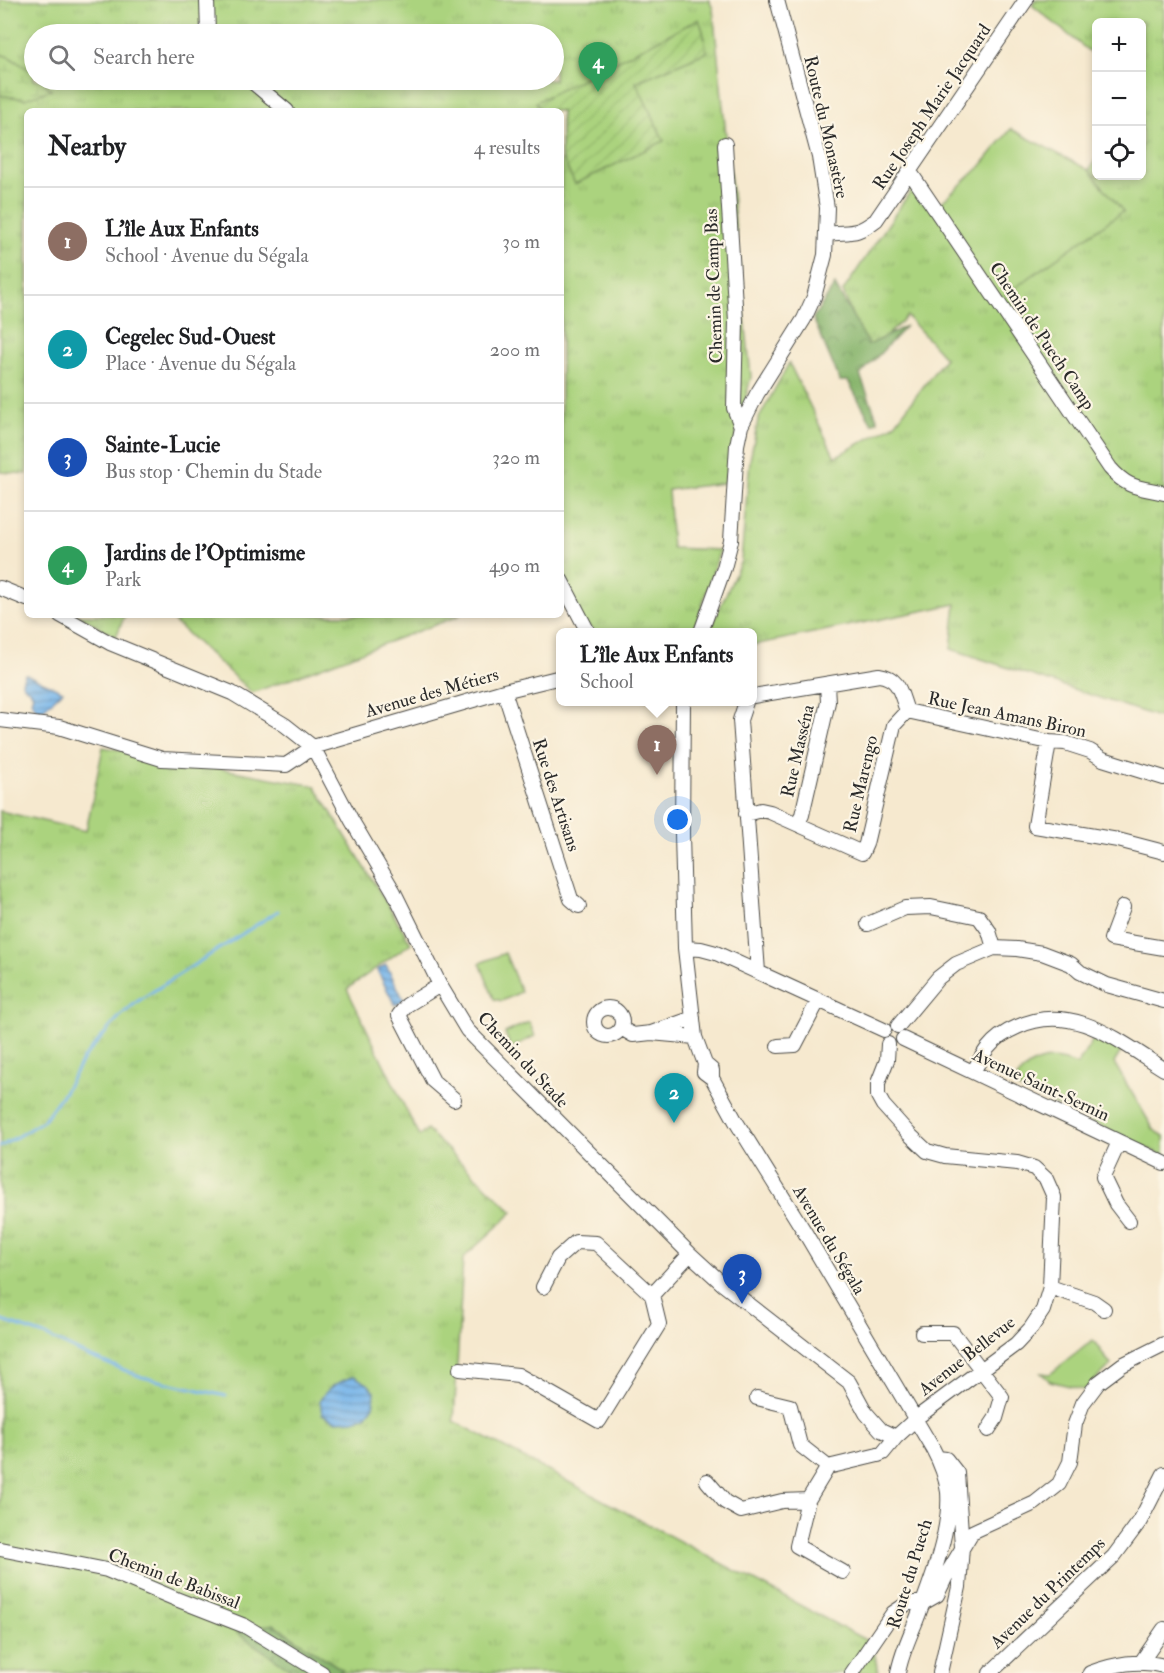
<!DOCTYPE html>
<meta charset="utf-8">
<style>
:root{--surface:#fff;--page:#f6f6f6;--text:#202124;--muted:#757577;--line:#e0e0e0;--accent:#1f6fb2}
body{margin:0;font-family:"IM FELL Double Pica",serif;background:var(--page);color:var(--text)}
.controls{position:absolute;right:18px;top:18px;display:grid;overflow:hidden;border-radius:9px;box-shadow:0 3px 9px #0003}
.controls button{width:54px;height:54px;display:grid;place-items:center;padding:0;border:0;border-bottom:2px solid var(--line);background:var(--surface);color:var(--text);font:30px sans-serif}
.you{position:absolute;left:678px;top:820px;width:21px;height:21px;margin:-15px;border:4px solid #fff;border-radius:50%;background:#1a73e8;box-shadow:0 0 0 9px #1a73e833}
.badge{display:grid;place-items:center;width:39px;height:39px;border-radius:50%;background:var(--accent);color:#fff;font-size:20px;font-weight:700}
.pin{position:absolute;translate:-50% -50px;filter:drop-shadow(0 2px 3px #0008)}
.pin::after{content:'';position:absolute;top:32px;width:21px;height:18px;background:inherit;clip-path:polygon(0 0,100% 0,50% 100%)}
.popup{position:absolute;left:556px;top:628px;width:201px;height:78px;box-sizing:border-box;display:grid;place-content:center;border-radius:9px;background:var(--surface);filter:drop-shadow(0 2px 4px #0005);font-size:20px;white-space:nowrap;color:var(--muted)}
.popup b{font-size:22px;color:var(--text)}
.popup::after{content:'';position:absolute;left:50%;top:100%;margin-left:-12px;border:12px solid transparent;border-top-color:var(--surface)}
.list{margin:0;padding:0;list-style:none}
h2{display:flex;justify-content:space-between;align-items:center;height:78px;margin:0;padding:0 24px;font-size:26px}
h2 small{font-size:20px;font-weight:400;color:var(--muted)}
.list li{display:grid;grid-template-columns:39px 1fr auto;gap:18px;align-items:center;box-sizing:border-box;height:108px;padding:0 24px;border-top:2px solid var(--line)}
.list b{display:block;font-size:22px;white-space:nowrap}
.list p{margin:0;font-size:20px;white-space:nowrap;color:var(--muted)}
.list em{font-size:20px;font-style:normal;color:var(--muted)}
.icon{flex:none;width:33px;height:33px;fill:none;stroke:currentColor;stroke-width:2;stroke-linecap:round;stroke-linejoin:round}
.map{position:relative;flex:none;width:1164px;height:1673px;overflow:hidden}
.search{position:absolute;background:var(--surface);box-shadow:0 3px 9px #0003;left:24px;top:24px;width:540px;height:66px;display:flex;align-items:center;gap:15px;box-sizing:border-box;padding:0 21px;border-radius:33px;color:var(--muted);font-size:22px}
.panel{position:absolute;background:var(--surface);box-shadow:0 3px 9px #0003;left:24px;top:108px;width:540px;height:510px;border-radius:9px}
.map>svg:first-child{display:block}
.grass{fill:url(#grass-tufts);stroke:#6b7f54;stroke-width:1.5;fill-rule:evenodd}
.forest{fill:url(#forest-crowns);stroke:#5a704c;stroke-width:1.5}
.wetland{fill:url(#wetland-marsh);stroke:#6b7f54;stroke-width:1.5}
.park{fill:#abd37e;stroke:#6b7f54;stroke-width:1.5}
.garden{fill:url(#garden-furrows);stroke:#6b7f54;stroke-width:1.5}
.water{fill:url(#water-rules);stroke:#51708a;stroke-width:1.5}
.lines{fill:none;stroke-linecap:round;stroke-linejoin:round}
.stream{stroke:#77b5ea;stroke-width:3}
.minor-casing{stroke:#494844;stroke-width:16}
.minor{stroke:#fff;stroke-width:14}
.labels{text-anchor:middle;dominant-baseline:central;stroke-width:4.5;stroke-linejoin:round;paint-order:stroke}
.street-label{font-size:18px;fill:#2b2b2b;stroke:#fcf5e5}
</style>
<div class="map">
<svg width="1164" height="1673" viewBox="0 0 1164 1673">
<defs>
<pattern id="grass-tufts" width="24" height="20" patternUnits="userSpaceOnUse" patternTransform="scale(1.5)"><rect width="24" height="20" fill="#abd37e"/><path d="M3 7l-1-3M5 7V3M7 7l1-3M15 17l-1-3M17 17v-4M19 17l1-3" fill="none" stroke="#93b56d"/></pattern>
<pattern id="forest-crowns" width="20" height="18" patternUnits="userSpaceOnUse" patternTransform="scale(1.5)"><rect width="20" height="18" fill="#88b56d"/><path d="M2 6a3 3 0 1 1 6 0M12 15a3 3 0 1 1 6 0" fill="none" stroke="#6f935a"/></pattern>
<pattern id="wetland-marsh" width="20" height="14" patternUnits="userSpaceOnUse" patternTransform="scale(1.5)"><rect width="20" height="14" fill="#abd37e"/><path d="M1 5h8M5 5V1M11 12h8M15 12V8" fill="none" stroke="#93b56d"/></pattern>
<pattern id="garden-furrows" width="10" height="10" patternUnits="userSpaceOnUse" patternTransform="scale(1.5)"><rect width="10" height="10" fill="#abd37e"/><path d="M-1 1l2-2M0 10L10 0M9 11l2-2" fill="none" stroke="#93b56d"/></pattern>
<pattern id="water-rules" width="6" height="5" patternUnits="userSpaceOnUse" patternTransform="scale(1.5)"><rect width="6" height="5" fill="#77b5ea"/><path d="M0 2.5h6" fill="none" stroke="#6293be"/></pattern>
</defs>
<rect width="100%" height="100%" fill="#fcf5e5"/>
<filter id="ink" filterUnits="userSpaceOnUse"><feTurbulence type="fractalNoise" baseFrequency=".0167" numOctaves="2"/><feDisplacementMap in="SourceGraphic" scale="12" xChannelSelector="R" yChannelSelector="G"/><feConvolveMatrix kernelMatrix="1 2 1 2 8 2 1 2 1" color-interpolation-filters="sRGB"/></filter>
<filter id="wash" filterUnits="userSpaceOnUse"><feTurbulence type="fractalNoise" baseFrequency=".008" numOctaves="4" result="noise"/><feDisplacementMap in="SourceGraphic" scale="24" xChannelSelector="R" yChannelSelector="G"/><feGaussianBlur stdDeviation="1.35" result="paint"/><feColorMatrix in="noise" values="0 0 0 0 0 0 0 0 0 0 0 0 0 0 0 0 0 1.4 0 .05"/><feComposite in="paint" operator="in"/></filter>
<g filter="url(#wash)">
<rect width="100%" height="100%" fill="#f6e9cf"/>
<path class="grass" d="M0,0h709l4,9 38,368 -27,106 -56,7 4,58 48,2 -25,77 -7,5h-93l-34,-30v-491h-534v363l-27,-2zM34,34h520v46h-520z
M1035,0h129v719l-213,-70 5,-45 -203,41v-13h-44l32,-71 9,-101 8,-40 31,-57 46,94 59,-32 51,-67 -38,-42 -40,39 -24,-64 69,-102 22,20 189,3 -34,-42 7,-11v17h46v-77l2,-3 -2,-2v-72h-46v35l-64,-52z
M77,615h48l-9,22z
M167,615h294l-209,78z
M103,747l212,39 96,157 -64,46 72,147 8,-6 86,82 -50,46 -9,163 419,223 5,29h-878v-862l86,20z"/>
<path class="forest" d="M835,285l34,60 37,-19 -46,49 18,46 -6,3 -24,-43h-8l-27,-63z
M273,1624l70,46 -5,3h-42l-59,-40z"/>
<path class="wetland" d="M0,54l9,3 25,15v8h8l9,10 -26,9 -25,-4z"/>
<path class="park" d="M1011,129l78,41 34,41 -128,91 -61,-93 46,-42z
M505,953l16,39 -19,9 -8,-2 -14,-36z
M529,1022l6,14 -24,12 -6,-15z
M1096,1035l26,15 -8,13 40,67 10,6v20l-152,-71c17,-27 37,-31 65,-20z
M1093,1340l18,25 -26,25 -35,-9 -9,-8 9,1z"/>
<path class="garden" d="M699,19l4,12 4,21 -71,30 28,59 -89,43 -14,-28v-45h-21l-4,-9z"/>
<path class="water" d="M25,674l38,17 -24,22 -8,-12 2,-7c-8,-10 -15,-5 -8,-20z
M386,965l18,35 -9,5 -18,-35z
M354,1376l14,8 7,9 -2,14 -7,9 -12,4 -18,1 -14,-7 -2,-14c9,-14 19,-18 34,-24z"/>
<g class="lines">
<path class="stream" d="M0,1147l43,-26 21,-29 19,-33 36,-42 19,-16 140,-90
M0,1320l44,15 42,20 56,22 84,19"/>
</g>
</g>
<g filter="url(#ink)">
<g class="lines">
<defs>
<path id="minor" d="M207,0l1,34
M250,80l37,31
M725,144l11,177 -2,87 7,18
M910,172l200,296c18,21 29,19 54,25
M827,234c24,-3 28,2 49,-14l150,-220
M561,580l27,52
M0,588l27,11
M60,615l50,28 122,50 53,32 28,22 39,74 42,71 46,93 27,45 223,224 34,31 125,97 17,31 15,17 15,7 23,-21 97,-72 15,-16 12,-18 7,-23 4,-90 -8,-18 -12,-11 -17,-5 -72,-7 -18,-5 -18,-17 -26,-29 -5,-9v-13l9,-23 1,-16
M701,632l23,-64 7,-27 6,-96 4,-19 16,-32 47,-75 10,-22 11,-42 2,-47 -8,-51 -42,-157
M504,691l67,208 8,7
M753,696l126,-21c21,3 21,18 28,36l142,31 16,1 25,8 13,8 61,19
M683,702l-1,132 3,114 10,89 10,27
M746,702l-6,18 18,252
M0,720l59,7 103,32 124,6 27,-18 191,-56 57,-14
M1049,742l-14,84 83,14 46,12
M746,814l15,-4 9,2 92,41 4,-9 28,-119 13,-14
M797,824l5,-9 26,-113 -1,-18
M1123,907l-12,32 53,9
M868,924l37,-16 26,-1 48,10 10,14 5,17
M685,948l16,1 15,4 168,77
M440,985l-33,20 -8,10 34,66 21,18
M594 1022a14 14 0 1 1 28 0a14 14 0 1 1-28 0Z
M693,1018l-42,15 44,4
M898,1026l40,-48 18,-14 38,-16 23,1 25,4 29,11 9,8 27,13 57,16
M621,1028l12,7 18,-2
M903,1039l261,124
M778,1046l17,-1 23,-44
M973,1072c4,-7 9,-16 14,-23 8,-10 18,-17 30,-22 54,-26 102,14 147,42
M712,1078l-8,-6 1,-8 7,6v8l23,42 69,111 129,218c7,13 13,28 15,43 3,40 -18,92 -32,129 -7,17 -15,34 -18,52
M1119,1142l-16,35 13,27 13,17
M543,1287l15,-29 18,-16 20,1 56,52
M1050,1287l44,15 10,7
M922,1333h31l49,64 -6,21 -8,12
M460,1369l58,6 81,46 60,-97 -7,-29 38,-41
M757,1398l33,8 10,39 28,22 50,-12 5,-2 13,-16
M938,1458l8,1 11,14 5,74 -3,40 -19,86
M707,1481l18,21 16,9 41,-10 26,-1 20,-33
M808,1500l-11,46 46,26
M0,1549l107,21 69,29 69,27 77,47
M1142,1661l22,-32
M852,1673l41,-60 15,-10h15l14,-8 11,-23 24,-40 63,-29 24,-19 11,-22 5,-38 8,-21 15,-20 24,-18 42,-21
M990,1673l124,-117 26,-35 24,-47
M1090,1673c25,-9 48,-14 74,-7"/>
</defs>
<use href="#minor" class="minor-casing"/>
<use href="#minor" class="minor"/>
</g>
</g>
<g class="labels">
<g class="street-label">
<text transform="translate(932 107) rotate(-56)">Rue Joseph Marie Jacquard</text>
<text transform="translate(826 127) rotate(77)">Route du Monastère</text>
<text transform="translate(714 286) rotate(-92)">Chemin de Camp Bas</text>
<text transform="translate(1042 336) rotate(56)">Chemin de Puech Camp</text>
<text transform="translate(432 693) rotate(-16)">Avenue des Métiers</text>
<text transform="translate(1007 715) rotate(12)">Rue Jean Amans Biron</text>
<text transform="translate(798 751) rotate(-77)">Rue Masséna</text>
<text transform="translate(861 784) rotate(-77)">Rue Marengo</text>
<text transform="translate(556 795) rotate(72)">Rue des Artisans</text>
<text transform="translate(523 1060) rotate(47)">Chemin du Stade</text>
<text transform="translate(1041 1085) rotate(25)">Avenue Saint-Sernin</text>
<text transform="translate(829 1240) rotate(59)">Avenue du Ségala</text>
<text transform="translate(967 1356) rotate(-38)">Avenue Bellevue</text>
<text transform="translate(910 1574) rotate(-73)">Route du Puech</text>
<text transform="translate(174 1579) rotate(21)">Chemin de Babissal</text>
<text transform="translate(1048 1593) rotate(-44)">Avenue du Printemps</text>
</g>
</g>
</svg>
<div class="controls">
<button>+</button>
<button>−</button>
<button><svg class="icon" aria-label="locate" viewBox="0 0 24 24"><circle cx="12" cy="12" r="6"/><path d="M12 2v4M12 18v4M2 12h4M18 12h4"/></svg></button>
</div>
<div class="you"></div>
<div class="pin badge" style="left:657px;top:775px;background:#8d6e63">1</div>
<div class="popup"><b>L'île Aux Enfants</b>School</div>
<div class="pin badge" style="left:674px;top:1123px;background:#0f9aa8">2</div>
<div class="pin badge" style="left:742px;top:1304px;background:#1a4fb4">3</div>
<div class="pin badge" style="left:598px;top:92px;background:#2e9e5b">4</div>
<div class="search"><svg class="icon" aria-label="search" viewBox="0 0 24 24"><circle cx="10" cy="10" r="6"/><path d="M15 15l6 6"/></svg>Search here</div>
<section class="panel">
<h2>Nearby<small>4 results</small></h2>
<ul class="list">
<li><span class="badge" style="background:#8d6e63">1</span><div><b>L'île Aux Enfants</b><p>School · Avenue du Ségala</p></div><em>30 m</em></li>
<li><span class="badge" style="background:#0f9aa8">2</span><div><b>Cegelec Sud-Ouest</b><p>Place · Avenue du Ségala</p></div><em>200 m</em></li>
<li><span class="badge" style="background:#1a4fb4">3</span><div><b>Sainte-Lucie</b><p>Bus stop · Chemin du Stade</p></div><em>320 m</em></li>
<li><span class="badge" style="background:#2e9e5b">4</span><div><b>Jardins de l’Optimisme</b><p>Park</p></div><em>490 m</em></li>
</ul>
</section>
</div>
